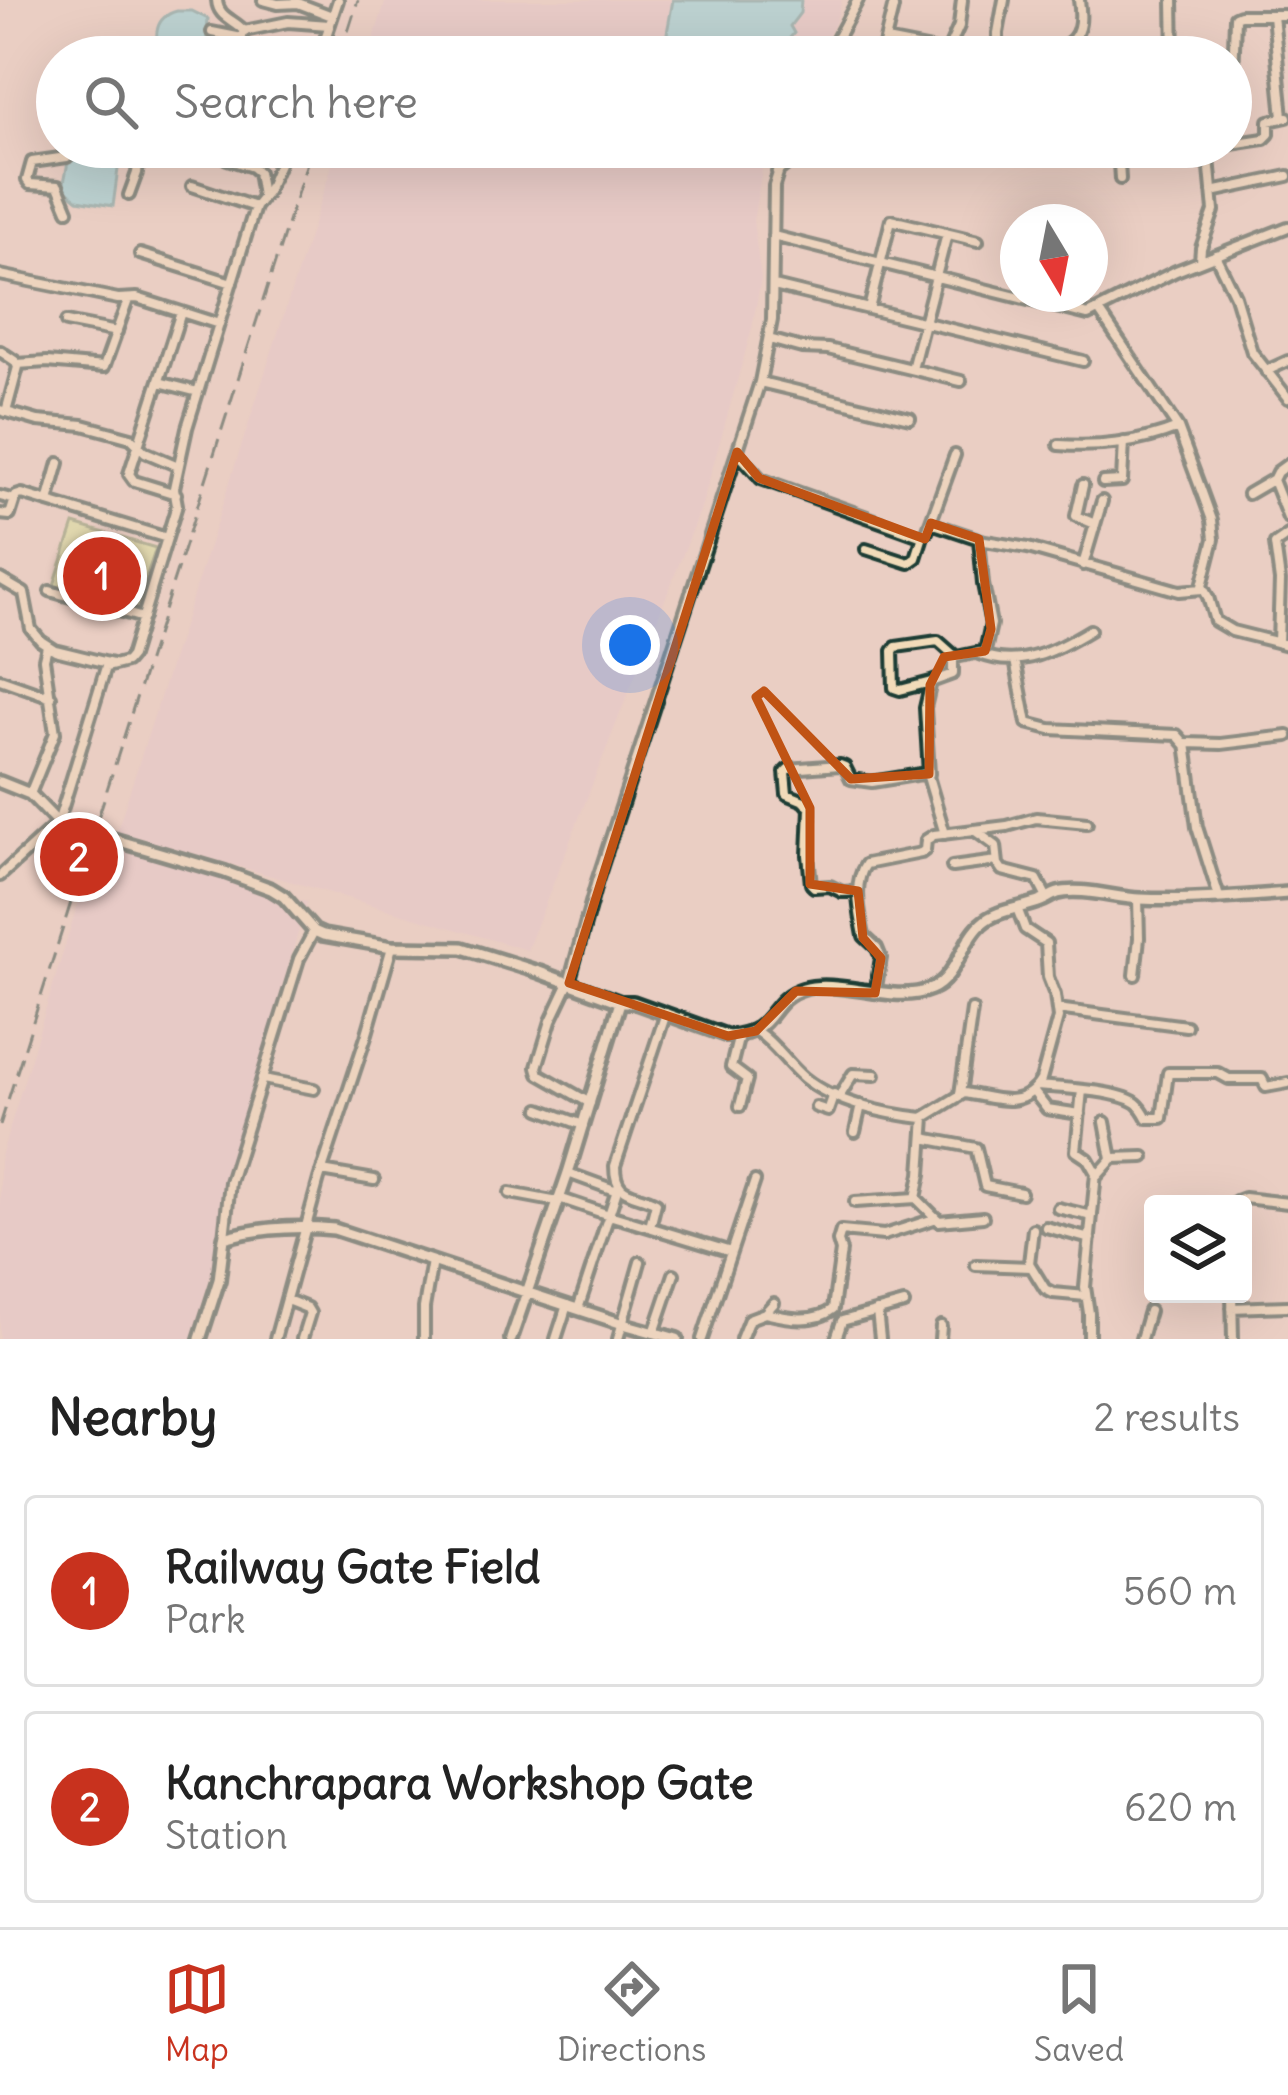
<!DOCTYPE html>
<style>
:root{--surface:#fff;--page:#f2f2f2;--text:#222;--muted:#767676;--line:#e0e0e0;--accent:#c8321e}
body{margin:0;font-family:Delius,sans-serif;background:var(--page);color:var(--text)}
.controls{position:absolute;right:36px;bottom:36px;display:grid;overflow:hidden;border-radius:12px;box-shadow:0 12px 48px #0002}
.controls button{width:108px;height:108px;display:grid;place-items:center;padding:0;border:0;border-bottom:3px solid var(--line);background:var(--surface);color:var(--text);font:60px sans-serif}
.compass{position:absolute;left:1000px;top:204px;width:108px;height:108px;border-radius:50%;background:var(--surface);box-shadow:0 12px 48px #0002;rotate:170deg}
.you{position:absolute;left:630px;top:645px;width:42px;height:42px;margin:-30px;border:9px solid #fff;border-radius:50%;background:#1a73e8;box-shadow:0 0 0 18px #1a73e833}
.badge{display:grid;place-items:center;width:78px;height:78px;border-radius:50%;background:var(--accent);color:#fff;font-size:39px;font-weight:700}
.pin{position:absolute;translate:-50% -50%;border:6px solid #fff;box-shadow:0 3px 12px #0006}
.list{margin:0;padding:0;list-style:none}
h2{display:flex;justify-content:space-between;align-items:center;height:156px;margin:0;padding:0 48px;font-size:51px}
h2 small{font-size:39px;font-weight:400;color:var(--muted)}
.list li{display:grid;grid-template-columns:78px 1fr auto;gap:36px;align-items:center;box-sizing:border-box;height:192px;margin:0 24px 24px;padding:0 24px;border:3px solid var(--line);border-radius:12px}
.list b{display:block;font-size:45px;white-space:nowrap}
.list p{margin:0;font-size:39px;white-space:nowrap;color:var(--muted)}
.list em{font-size:39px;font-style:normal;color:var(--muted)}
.icon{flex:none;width:66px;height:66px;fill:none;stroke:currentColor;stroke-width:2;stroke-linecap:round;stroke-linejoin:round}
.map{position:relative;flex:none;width:1288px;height:1339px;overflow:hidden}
.search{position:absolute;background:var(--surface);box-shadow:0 12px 48px #0002;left:36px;right:36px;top:36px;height:132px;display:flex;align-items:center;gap:30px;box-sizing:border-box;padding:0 42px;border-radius:66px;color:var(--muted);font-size:45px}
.sheet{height:588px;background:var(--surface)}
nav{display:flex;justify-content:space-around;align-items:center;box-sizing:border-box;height:168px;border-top:3px solid var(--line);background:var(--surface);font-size:33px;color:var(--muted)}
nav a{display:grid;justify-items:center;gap:6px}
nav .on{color:var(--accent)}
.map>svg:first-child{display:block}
.built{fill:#e5c5ca}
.green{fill:#d4e295;stroke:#7a9064;stroke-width:3}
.water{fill:#85d5e0;stroke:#5c989b;stroke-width:3}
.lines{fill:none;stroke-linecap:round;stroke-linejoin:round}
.minor-casing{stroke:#1f3d34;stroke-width:16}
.tertiary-casing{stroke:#1f3d34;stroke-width:18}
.minor{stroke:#f1dbb9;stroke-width:8}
.tertiary{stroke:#f1dbb9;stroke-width:9}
.rail{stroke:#1f3d34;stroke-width:3;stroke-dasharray:18 9;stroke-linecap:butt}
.marked{fill:none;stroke:#c05314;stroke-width:9;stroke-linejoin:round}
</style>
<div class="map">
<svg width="1288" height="1339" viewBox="0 0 1288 1339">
<rect width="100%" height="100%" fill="#eacec3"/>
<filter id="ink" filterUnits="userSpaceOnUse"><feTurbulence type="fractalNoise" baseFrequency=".00833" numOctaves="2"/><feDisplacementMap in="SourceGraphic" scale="24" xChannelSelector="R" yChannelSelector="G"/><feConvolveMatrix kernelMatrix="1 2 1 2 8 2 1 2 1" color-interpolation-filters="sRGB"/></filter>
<g filter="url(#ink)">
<path class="built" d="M386,0h456l-7,23 -18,34h-449z
M338,147h432l-6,11 -11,63 8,57 -9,50 -51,180 -174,442 -410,-119z
M96,844l211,58 -86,292 -7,70 -23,75h-191v-179z"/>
<path class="green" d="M74,524l82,24 -22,65 -81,-25z"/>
<path class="water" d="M673,0h128l-1,13 -10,13 4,7 -20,24h-94l-3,-14 -10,-10z
M177,11h15l16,8 -3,38h-45c-6,-21 -6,-40 17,-46z
M77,147h44l-8,59 -35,-6 -15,-12 5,-26z"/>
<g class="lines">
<defs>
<path id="minor" d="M217,0c1,18 17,19 27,31l-10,26
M263,0l15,4 20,-1 34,13
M1173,0l1,57
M1273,15l10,102
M244,31l44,-9 41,3
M212,32l30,6
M886,41l61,12
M946,55l13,-29 3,-26
M277,57l1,-4 6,-2 34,6
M319,57l19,-57
M827,57l31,-57
M881,57l12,-49
M998,57v-24l6,-33
M1037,57c35,-12 48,-18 42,-57
M1231,144l4,-127 5,-2h48
M1231,144l33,-5 5,-5v-13l18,-4
M223,147l4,12 25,8 6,5 4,24
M1047,147l14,9 23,1
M1118,147l2,32
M777,172l32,-25
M192,186l63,21
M1212,192l76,-16
M129,195l8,-22 3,-26
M68,210l-10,-24 -28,-2 -3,-4 5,-18 35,-5 8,-10
M773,236l315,79 88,-44 112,-44
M140,254l92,29
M1215,255l20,41 17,56 36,46
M1200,261l1,-13 13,-37 -5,-53 3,-6 8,-5
M0,275l118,24 19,-1 82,26
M774,286l309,75
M869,309l22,-89 87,21
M1100,312l78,116 22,59 12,33 2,19 -12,47 6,11 7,24 17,10 56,14
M66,322l51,10
M769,339l33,9 26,1 133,32
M0,351l15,10 3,6 -12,45
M17,364l30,-2 57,5 24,-67
M912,369l35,-135
M1266,371l22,-10
M159,382l39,10
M760,382l150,36
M0,410l38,11 45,4 48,13 14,14 33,14
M1059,445c39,3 82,-2 119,-17
M737,452l24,27 159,57 7,-4 28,-77
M1288,464l-11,8 -4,8 15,38
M1103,482l19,-1 2,-39
M1083,485l-7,31 19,8
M176,494l-42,-13 -5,-7 52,-162
M1248,494l24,-14
M0,496l15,4
M48,502l11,-39
M0,514l10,1 6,-19 6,-2 145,44
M931,523l54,18 43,7 151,43 23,-2
M866,549l43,14 7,-5 7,-22
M1083,565l19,-64
M0,579l24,14 7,36 10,12 14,9 57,14
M50,591l93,27
M1278,642l2,-61 -5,-37 13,-9
M980,654c40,16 77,-4 110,-24
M1015,660l12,63 23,6 127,6 8,9
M0,679l51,18
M931,682l-31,8 -6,-2 -1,-37 3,-4 42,-6 18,16 29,-6 6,-27 -8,-40 -4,-45
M929,774l-4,-66 6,-26 22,-8v-18
M30,794l25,-61 -11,-74 3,-13
M974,830l22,16 2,18 4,6 35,9 10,19
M952,867l45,-6
M0,876l58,-53 48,-156 20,-5 5,-6 46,-151 -3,-17 13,-60 68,-221 12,-15 19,-45
M858,891l-16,1 -12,-6 -16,1 -3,-3 -3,-29 2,-47 -6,-7 -17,-7 -2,-22 3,-3 52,-4 5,2 6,12 21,3 55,-9 18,61
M1219,897l-22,-70 -11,-84 35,1 67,-8
M1135,975l4,-37 -1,-39
M875,993l6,-35 -4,-10 -13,-12c-4,-23 -12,-52 2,-72l55,-11 4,-3 1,-10 8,-5 73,-9 29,-8 51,5
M1057,1009l129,17
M756,1031c21,14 30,32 48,47 31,25 81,36 119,40l41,-25c29,4 58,19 77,-13l17,-62 -3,-23 -7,-18 -2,-34 -21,-14 -8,-21
M739,1035l-8,32 16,12 -7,27
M263,1079l51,10
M1038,1086c23,2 79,4 98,17 5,4 8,9 11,15h15l6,-45h50l11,6h33l4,8 22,-4
M1082,1090l-6,61 12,8 8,14 -11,114 4,26v26
M1033,1091l14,18 33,5
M960,1094l12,-84
M839,1097l14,-23 22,1
M590,1103l-51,-29 -2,-7 14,-46 18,-38 28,-102 163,-499 12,-62 2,-134 12,-39
M816,1107l12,4 6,-17
M540,1109l43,16
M1105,1122l7,37
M855,1132l6,-27
M924,1138l52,10 9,38 36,7
M322,1171l52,9
M568,1173l49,18
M1097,1176l16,-18 31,-1
M510,1193l48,9
M559,1198l50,17 9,-28
M916,1198l23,23 44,-4
M855,1202l61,-4 5,-24 4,-57
M1235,1204l1,-3 8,-3 44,5
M1058,1208l34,8
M650,1227l6,-24c-22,-12 -41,-5 -41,-37l51,-153
M1046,1227l44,12
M1033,1229l-4,34 16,26 8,4 33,3
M224,1238l6,-56 69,-223 15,-28
M976,1265l55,2
M1232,1294l1,45
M287,1300l20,8 3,5 -8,26
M1232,1308l56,-2
M578,1309l31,-94 122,37
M877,1311l3,28
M765,1313c21,5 50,11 68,-4l8,-58 -3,-10 3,-10 43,4 50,-16
M654,1333l20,-59
M275,1339l44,-160 47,-142 26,-90
M424,1339v-31l8,-47
M556,1339l11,-34
M618,1339l22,-77
M702,1339l53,-158
M741,1339l8,-20 16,-6 9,-10
M836,1339l6,-18 62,-17
M940,1339l1,-13
M1141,1339l8,-28"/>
<path id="tertiary" d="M0,782l30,12 28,29 167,49 46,17 13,8 30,34 9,4 69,12 70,1 77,24 81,30 -52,171 -57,166
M620,1002h13l95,34c49,-2 38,-36 75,-47 36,-11 90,16 128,0 25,-10 31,-48 50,-65 16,-15 40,-15 60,-23 5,-2 11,-6 17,-8 22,-6 58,5 82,6 49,2 99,-2 148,-6
M200,1339l19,-59 5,-42c34,-10 75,-12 110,-9l289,95 54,15"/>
</defs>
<use href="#minor" class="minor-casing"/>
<use href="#tertiary" class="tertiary-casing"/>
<use href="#minor" class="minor"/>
<use href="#tertiary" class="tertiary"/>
<path class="rail" d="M340,57l18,-57
M0,1125l312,-978"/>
</g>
</g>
<path d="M0 0H1288V1339H0ZM737,452l22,26 166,61 6,-16 48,16 12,90 -6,22 -41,6 -14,28 -1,89 -78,5 -87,-88 -8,6 54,111v76l48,7 5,47 18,20 -6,35 -79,-2 -40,40 -28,5 -159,-53z" fill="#eacec3" fill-opacity=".55" fill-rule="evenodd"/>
<path class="marked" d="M737,452l22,26 166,61 6,-16 48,16 12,90 -6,22 -41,6 -14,28 -1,89 -78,5 -87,-88 -8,6 54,111v76l48,7 5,47 18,20 -6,35 -79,-2 -40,40 -28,5 -159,-53z"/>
</svg>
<div class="controls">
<button><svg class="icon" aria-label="layers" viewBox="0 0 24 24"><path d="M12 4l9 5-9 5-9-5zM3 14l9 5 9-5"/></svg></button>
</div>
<svg class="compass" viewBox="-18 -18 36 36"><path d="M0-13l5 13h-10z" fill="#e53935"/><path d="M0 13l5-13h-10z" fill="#767676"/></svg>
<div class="you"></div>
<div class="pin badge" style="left:102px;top:576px">1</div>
<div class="pin badge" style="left:79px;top:857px">2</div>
<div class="search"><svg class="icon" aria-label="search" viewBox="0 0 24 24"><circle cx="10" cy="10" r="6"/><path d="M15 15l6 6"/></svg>Search here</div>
</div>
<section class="sheet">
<h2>Nearby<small>2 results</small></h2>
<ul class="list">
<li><span class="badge">1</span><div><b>Railway Gate Field</b><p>Park</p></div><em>560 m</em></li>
<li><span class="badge">2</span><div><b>Kanchrapara Workshop Gate</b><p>Station</p></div><em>620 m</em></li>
</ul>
</section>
<nav>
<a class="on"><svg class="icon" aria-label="map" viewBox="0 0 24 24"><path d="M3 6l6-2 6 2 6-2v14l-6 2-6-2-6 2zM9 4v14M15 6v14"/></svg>Map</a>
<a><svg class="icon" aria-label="directions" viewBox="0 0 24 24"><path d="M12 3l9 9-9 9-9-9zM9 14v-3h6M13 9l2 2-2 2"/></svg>Directions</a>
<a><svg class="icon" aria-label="saved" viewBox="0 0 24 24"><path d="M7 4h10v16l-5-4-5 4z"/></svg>Saved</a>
</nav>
